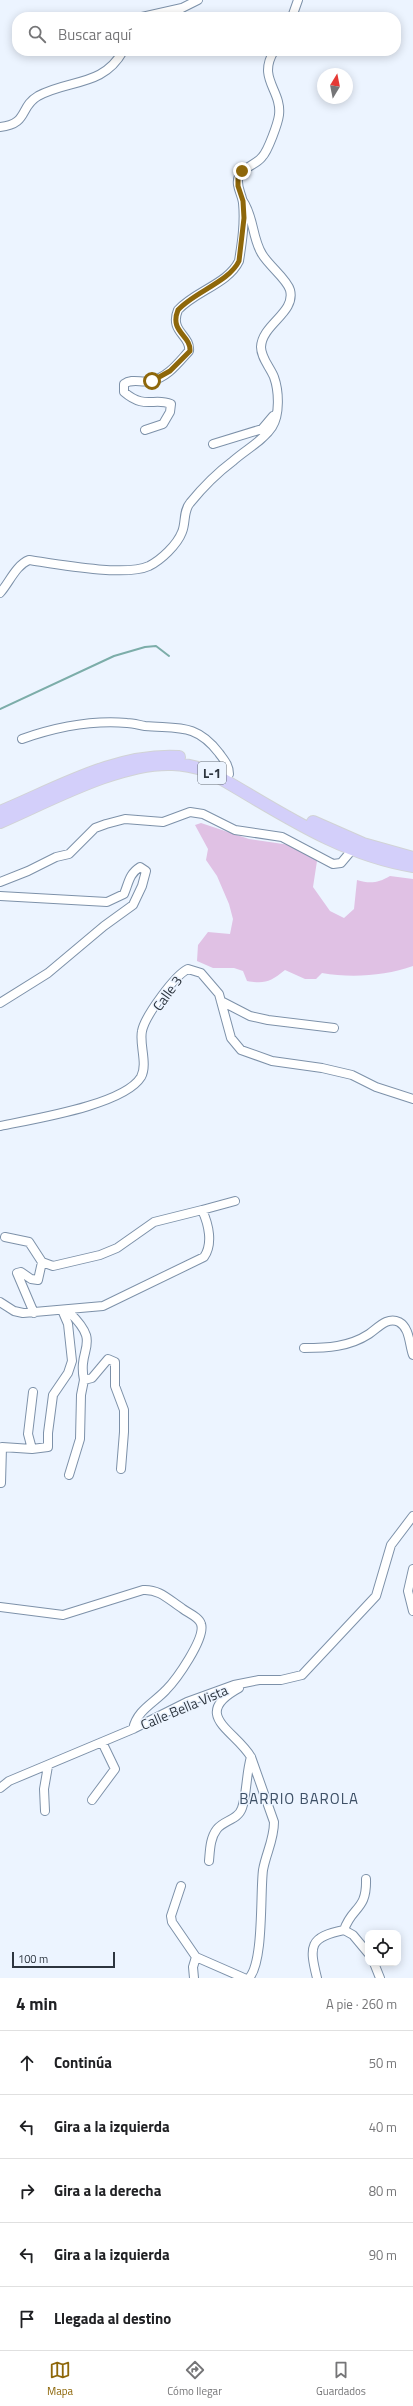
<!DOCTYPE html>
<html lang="es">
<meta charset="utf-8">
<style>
:root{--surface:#fff;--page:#f2f2f2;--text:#202124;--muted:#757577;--line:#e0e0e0;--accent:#8e670a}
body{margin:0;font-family:"Titillium Web",sans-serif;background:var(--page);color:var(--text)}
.controls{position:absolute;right:12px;bottom:12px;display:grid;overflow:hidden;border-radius:8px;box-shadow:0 2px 10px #0003}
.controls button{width:36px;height:36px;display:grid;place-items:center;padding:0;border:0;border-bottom:1px solid var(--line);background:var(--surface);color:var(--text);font:20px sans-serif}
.compass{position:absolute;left:317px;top:68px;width:36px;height:36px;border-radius:50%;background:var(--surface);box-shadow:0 2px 10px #0003;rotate:10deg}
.scale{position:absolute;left:12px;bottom:10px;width:103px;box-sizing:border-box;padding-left:4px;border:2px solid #2d353f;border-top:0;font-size:11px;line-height:14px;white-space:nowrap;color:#2d353f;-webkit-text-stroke:3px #ecf4ff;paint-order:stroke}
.stop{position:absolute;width:12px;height:12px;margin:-9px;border:3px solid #8e670a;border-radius:50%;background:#fff}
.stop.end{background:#8e670a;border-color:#fff;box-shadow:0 1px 4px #0008}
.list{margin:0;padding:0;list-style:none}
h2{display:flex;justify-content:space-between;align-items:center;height:52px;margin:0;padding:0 16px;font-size:17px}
h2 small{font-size:13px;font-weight:400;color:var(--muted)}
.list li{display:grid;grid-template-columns:26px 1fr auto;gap:12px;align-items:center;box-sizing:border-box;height:64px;padding:0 16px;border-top:1px solid var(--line)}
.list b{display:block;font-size:15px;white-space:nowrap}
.list em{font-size:13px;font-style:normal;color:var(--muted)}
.icon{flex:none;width:22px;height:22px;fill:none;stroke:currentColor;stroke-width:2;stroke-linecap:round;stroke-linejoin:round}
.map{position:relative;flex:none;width:413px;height:1978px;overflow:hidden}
.search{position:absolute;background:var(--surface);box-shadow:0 2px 10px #0003;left:12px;right:12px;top:12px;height:44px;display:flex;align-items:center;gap:10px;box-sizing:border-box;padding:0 14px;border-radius:16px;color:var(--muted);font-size:15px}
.sheet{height:372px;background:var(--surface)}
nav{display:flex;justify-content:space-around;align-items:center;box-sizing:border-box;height:56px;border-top:1px solid var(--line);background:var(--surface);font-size:11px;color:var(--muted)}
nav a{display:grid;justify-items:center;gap:2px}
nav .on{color:var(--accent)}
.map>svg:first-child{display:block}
.green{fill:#e0c1e4}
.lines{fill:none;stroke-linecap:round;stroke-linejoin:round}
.stream{stroke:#7cada9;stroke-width:2}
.minor-casing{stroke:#7d91a9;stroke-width:10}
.primary-casing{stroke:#d1d3d5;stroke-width:14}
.minor{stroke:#fff;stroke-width:8}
.primary{stroke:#d3cffa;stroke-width:12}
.route{stroke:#8e670a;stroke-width:5}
.labels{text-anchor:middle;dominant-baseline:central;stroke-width:3;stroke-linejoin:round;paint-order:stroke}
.shield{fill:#ecf4ff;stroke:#666e79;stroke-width:1}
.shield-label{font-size:13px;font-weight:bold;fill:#2d353f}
.street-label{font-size:14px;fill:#2d353f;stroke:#ecf4ff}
.neighbourhood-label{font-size:15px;letter-spacing:1px;fill:#3d4f65;stroke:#ecf4ff}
</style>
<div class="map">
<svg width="413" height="1978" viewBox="0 0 413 1978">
<rect width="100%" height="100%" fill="#ecf4ff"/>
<path class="green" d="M201,823l48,16 41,6 27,16 -4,26 17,24 14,7 10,-9 3,-29c13,4 21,3 33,-4l23,3v87c-28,10 -62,12 -91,7l-6,6h-11l-20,-9c-15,12 -20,14 -38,11l-4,-10 -9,-3h-21l-16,-7 1,-16 10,-13 22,2 3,-15 -4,-15 -12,-28 -11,-16 2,-11 -13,-24z"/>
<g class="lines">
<path class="stream" d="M0,709l114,-53 31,-9 11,-1 13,10"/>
<defs>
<path id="minor" d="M142,17l40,-9 16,-8
M292,17l6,-17
M0,127c29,-3 19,-20 38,-31 31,-17 65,-9 85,-45
M145,430l18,-6 7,-12 1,-8c-17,-7 -26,6 -47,-12v-8c8,-6 17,-1 27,-3 17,-4 27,-18 38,-30 2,-16 -20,-19 -11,-41 17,-19 50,-26 61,-49 3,-19 6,-38 4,-58 -1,-9 -8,-18 -4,-27 4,-9 17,-11 23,-19 6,-6 16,-34 17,-42 3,-25 -22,-36 -5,-64
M213,444l49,-15 11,-13
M0,593c9,-10 16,-28 29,-33 27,4 96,17 120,6 12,-6 28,-21 33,-34 4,-9 1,-21 8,-29 13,-16 27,-30 43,-42 12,-11 30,-20 39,-34 8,-12 7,-36 2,-50 -4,-10 -13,-19 -13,-30 1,-23 35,-34 29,-57 -3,-11 -21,-24 -28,-36 -10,-16 -8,-37 -19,-53
M22,739c34,-12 69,-19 105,-16 6,0 12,2 18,3 33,3 51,-3 74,27 5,7 10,12 10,21
M0,882l28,-11 28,-14 13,-3 26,-26 11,-4 19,-5 38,3 27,-10 13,2 32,16 47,7 51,27 8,-1 11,-13
M0,896l107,6 17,-8c5,-12 5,-20 16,-27l6,4 -4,15 -9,19 -29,21 -56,47 -48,30
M221,1001l29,15 18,4 66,8
M0,1126c33,-7 124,-21 141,-49 7,-13 -2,-33 1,-46 3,-15 33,-56 46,-62l13,4 18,21 12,44 10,12 31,11 50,7 30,7 24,12 37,12
M202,1210l33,-9
M0,1302l14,9 9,2 80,-7 101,-49c9,-13 5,-32 -2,-47l-48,12 -37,26 -17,7 -47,11 -11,-4 -13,-20 -24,-5
M63,1311l6,1c34,33 8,34 15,68l8,-2 16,-19 7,3v24l9,24v22l-3,37
M34,1313l-17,-40 4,-1 10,7 7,1 4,-18
M304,1348c23,0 45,-1 65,-14 8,-5 18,-18 30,-12 11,6 10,22 14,33
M32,1449l-4,-15 5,-42
M69,1475l11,-36 1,-44 3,-15
M1,1483l1,-36 30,2 16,-2v-14l5,-38 15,-22 4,-12 -4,-37 -6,-14
M413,1569l-5,22 5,20
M0,1607l63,8 80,-25c17,-1 26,10 40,19 5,4 16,8 18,15 5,14 -25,56 -35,66 -12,13 -29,20 -33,39
M239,1688c-49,27 -4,42 12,69l23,65c0,18 -8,31 -11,48 -3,23 1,92 -14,108
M0,1788l9,-7 124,-52 54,-27 47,-17 25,-5h22l21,-5 74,-79 15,-51 22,-29
M92,1800l23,-31 -13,-27
M45,1811l-1,-22 4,-23
M209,1861c1,-11 1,-23 8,-32 7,-9 21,-9 25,-21 5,-14 4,-34 9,-51
M181,1886l-10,30 1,6 24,35 48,21
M344,1930c8,-24 23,-19 22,-51
M374,1963l6,15
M194,1978l-1,-11 3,-10
M317,1978c-8,-32 -8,-41 27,-48l9,5 15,18"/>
<path id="primary" d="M0,812c56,-23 116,-59 179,-55
M0,822c49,-21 119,-60 172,-58 13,0 24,3 36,7 66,37 129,83 205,95
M313,822l50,22 50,14"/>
</defs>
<use href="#minor" class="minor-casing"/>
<use href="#primary" class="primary-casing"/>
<use href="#minor" class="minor"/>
<use href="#primary" class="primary"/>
</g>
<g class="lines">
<path class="route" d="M152,381l18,-10 20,-20c1,-16 -21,-19 -12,-41 16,-18 51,-28 61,-49l5,-43 -1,-17 -5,-15v-8l4,-7"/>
</g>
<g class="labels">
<rect class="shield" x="198" y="762" width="28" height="22" rx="3"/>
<g class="shield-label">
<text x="212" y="773">L-1</text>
</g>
<g class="street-label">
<text transform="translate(167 993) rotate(-54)">Calle 3</text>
<text transform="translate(184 1707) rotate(-23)">Calle Bella Vista</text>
</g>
<g class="neighbourhood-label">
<text x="299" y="1798">BARRIO BAROLA</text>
</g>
</g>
</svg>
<div class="controls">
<button><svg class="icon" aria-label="locate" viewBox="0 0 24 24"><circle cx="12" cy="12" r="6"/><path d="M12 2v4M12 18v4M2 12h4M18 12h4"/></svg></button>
</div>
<svg class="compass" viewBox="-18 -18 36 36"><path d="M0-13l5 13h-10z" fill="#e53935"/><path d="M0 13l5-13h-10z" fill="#757577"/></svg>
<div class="scale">100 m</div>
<div class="stop" style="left:152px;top:381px"></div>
<div class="stop end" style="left:242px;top:171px"></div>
<div class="search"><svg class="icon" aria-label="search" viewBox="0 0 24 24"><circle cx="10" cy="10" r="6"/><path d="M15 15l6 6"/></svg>Buscar aquí</div>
</div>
<section class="sheet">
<h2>4 min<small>A pie · 260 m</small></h2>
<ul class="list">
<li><svg class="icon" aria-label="ahead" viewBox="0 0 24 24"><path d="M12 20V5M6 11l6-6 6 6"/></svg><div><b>Continúa</b></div><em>50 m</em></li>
<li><svg class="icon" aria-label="left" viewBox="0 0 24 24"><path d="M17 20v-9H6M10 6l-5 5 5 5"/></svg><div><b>Gira a la izquierda</b></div><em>40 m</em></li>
<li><svg class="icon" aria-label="right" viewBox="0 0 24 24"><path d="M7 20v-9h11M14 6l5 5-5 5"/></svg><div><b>Gira a la derecha</b></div><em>80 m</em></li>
<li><svg class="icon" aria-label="left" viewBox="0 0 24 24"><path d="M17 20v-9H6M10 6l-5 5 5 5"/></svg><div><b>Gira a la izquierda</b></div><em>90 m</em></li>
<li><svg class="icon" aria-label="arrive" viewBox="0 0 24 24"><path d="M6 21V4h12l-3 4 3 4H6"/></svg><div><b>Llegada al destino</b></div></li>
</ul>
</section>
<nav>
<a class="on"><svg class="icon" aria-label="map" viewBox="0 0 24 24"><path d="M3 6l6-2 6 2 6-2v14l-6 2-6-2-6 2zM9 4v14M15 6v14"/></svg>Mapa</a>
<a><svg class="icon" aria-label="directions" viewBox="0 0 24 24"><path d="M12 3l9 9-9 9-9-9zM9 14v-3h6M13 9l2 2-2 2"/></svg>Cómo llegar</a>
<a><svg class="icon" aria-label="saved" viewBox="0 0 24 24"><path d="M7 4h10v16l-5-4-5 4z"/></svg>Guardados</a>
</nav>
